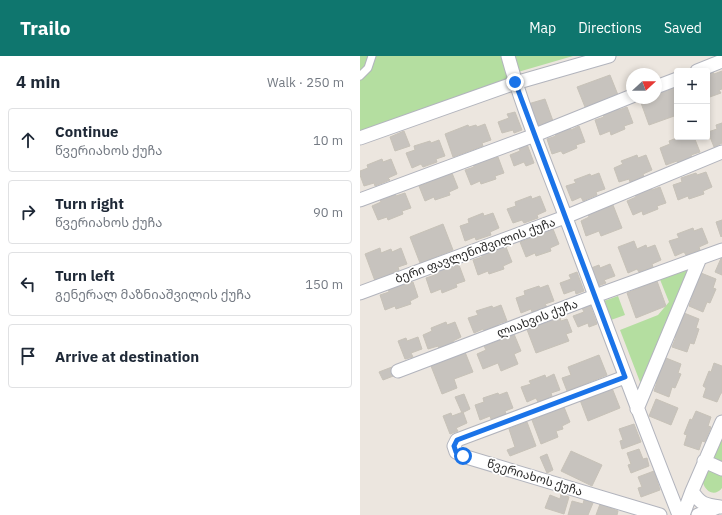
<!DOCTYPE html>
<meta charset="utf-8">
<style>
:root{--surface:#fff;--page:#f2f2f3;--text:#1f2937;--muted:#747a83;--line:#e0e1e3;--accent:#0f766e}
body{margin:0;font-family:"IBM Plex Sans","Noto Sans Georgian",sans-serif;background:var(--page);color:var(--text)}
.controls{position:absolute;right:12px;top:12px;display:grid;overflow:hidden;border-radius:4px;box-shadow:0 2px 6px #0003}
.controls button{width:36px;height:36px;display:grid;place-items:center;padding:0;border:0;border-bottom:1px solid var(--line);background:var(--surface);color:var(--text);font:20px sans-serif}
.compass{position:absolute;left:266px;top:12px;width:36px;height:36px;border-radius:50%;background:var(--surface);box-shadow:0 2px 6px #0003;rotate:69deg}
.stop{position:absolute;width:12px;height:12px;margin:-9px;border:3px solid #1a73e8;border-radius:50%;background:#fff}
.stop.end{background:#1a73e8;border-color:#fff;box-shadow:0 1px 4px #0008}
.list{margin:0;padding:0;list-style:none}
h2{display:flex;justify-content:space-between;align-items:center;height:52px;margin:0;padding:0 16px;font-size:17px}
h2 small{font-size:13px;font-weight:400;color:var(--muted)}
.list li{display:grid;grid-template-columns:26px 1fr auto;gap:12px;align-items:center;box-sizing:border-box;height:64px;margin:0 8px 8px;padding:0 8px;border:1px solid var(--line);border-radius:4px}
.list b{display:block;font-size:15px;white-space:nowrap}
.list p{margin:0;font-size:13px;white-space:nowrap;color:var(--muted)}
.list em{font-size:13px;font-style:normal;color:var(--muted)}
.icon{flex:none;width:22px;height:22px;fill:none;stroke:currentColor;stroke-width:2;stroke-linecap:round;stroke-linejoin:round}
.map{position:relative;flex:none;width:362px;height:459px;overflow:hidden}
header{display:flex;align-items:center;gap:24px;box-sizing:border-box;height:56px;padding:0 20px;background:var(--accent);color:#fff}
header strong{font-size:19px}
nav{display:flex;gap:22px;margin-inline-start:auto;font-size:14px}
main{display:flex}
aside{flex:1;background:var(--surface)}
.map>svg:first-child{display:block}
.green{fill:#b4dea0}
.building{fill:#c7c3be;stroke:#c7c2b8}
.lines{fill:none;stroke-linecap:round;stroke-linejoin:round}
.lane-casing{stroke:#b2b4bd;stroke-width:9}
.street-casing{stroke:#b2b4bd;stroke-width:15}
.lane{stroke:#fff;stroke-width:7}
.street{stroke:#fff;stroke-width:13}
.route{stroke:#1a73e8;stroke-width:5}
.labels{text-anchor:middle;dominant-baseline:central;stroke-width:3.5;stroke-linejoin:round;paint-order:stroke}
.street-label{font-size:12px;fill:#2b2b2b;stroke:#fff}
</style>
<header>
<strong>Trailo</strong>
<nav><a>Map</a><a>Directions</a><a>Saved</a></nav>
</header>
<main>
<aside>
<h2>4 min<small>Walk · 250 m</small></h2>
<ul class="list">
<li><svg class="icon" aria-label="ahead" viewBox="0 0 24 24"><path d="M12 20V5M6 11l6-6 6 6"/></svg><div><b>Continue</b><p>წვერიახოს ქუჩა</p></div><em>10 m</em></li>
<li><svg class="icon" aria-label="right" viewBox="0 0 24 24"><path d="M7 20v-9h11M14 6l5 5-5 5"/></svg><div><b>Turn right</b><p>წვერიახოს ქუჩა</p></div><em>90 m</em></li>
<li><svg class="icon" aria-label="left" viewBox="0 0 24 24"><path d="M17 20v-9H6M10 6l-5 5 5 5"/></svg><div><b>Turn left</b><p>გენერალ მაზნიაშვილის ქუჩა</p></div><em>150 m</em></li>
<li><svg class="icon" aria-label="arrive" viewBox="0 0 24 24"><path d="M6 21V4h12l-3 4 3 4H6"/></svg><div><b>Arrive at destination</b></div></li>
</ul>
</aside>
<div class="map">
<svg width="362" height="459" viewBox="0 0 362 459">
<rect width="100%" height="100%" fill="#ece6df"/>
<path class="green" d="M0,0h141l7,23 -148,54z
M153,0h60l-55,16z
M332,208l-50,123 -22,-57 38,-15 11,-13 -10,-25z
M258,240l7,19 -14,5 -7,-19z
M362,378v30l-11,-5z
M348,413l14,6v13c-7,9 -16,4 -19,-5z"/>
<path class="building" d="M362,15v18l-3,1 2,3 -14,5v-24l6,-2 1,2z
M250,19l8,20 -33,12 -8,-20z
M314,32l3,9v18l-28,10 -9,-25 6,-2h10v-4z
M185,43l8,22 -17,5 -8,-22z
M267,51l6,16 -9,3 1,3 -14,6 -1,-4 -10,4 -5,-15 9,-3 -2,-3 16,-6 1,2z
M155,56l7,18 -8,3 -1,-3 -11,3 -4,-11 11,-4 -2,-4z
M362,67v20l-8,4 -6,-15 9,-3 -1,-4z
M125,68l6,16 -9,3 1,3 -30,11 -8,-23 23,-9 1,2 7,-2 1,2z
M219,70l6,16 -9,3 1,3 -14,6 -2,-3 -9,3 -5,-15 9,-3 -2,-3 16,-6 1,3z
M44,75l6,15 -15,5 -5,-14z
M319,81h5l1,2 9,-2 6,15 -9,3 2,4 -15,5 -1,-3 -11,4 -6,-17 10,-4 -1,-3z
M79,84l6,16 -9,3 1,3 -14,5 -2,-3 -9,4 -6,-15 9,-3 -1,-4 16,-5 1,2z
M167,88l7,19 -8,3 -2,-4 -10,4 -4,-11 10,-4 -1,-4z
M277,99l1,3 8,-3 6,15 -9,4 1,3 -14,5 -1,-3 -10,3 -5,-14 9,-4 -2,-3z
M138,101l6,16 -9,3 1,3 -15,5 -1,-3 -9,4 -6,-15 9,-3 -1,-4 15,-5 1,2z
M22,103l1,3 8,-3 6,15 -9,4 2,2 -15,6 -1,-3 -10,3 -4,-11v-4l8,-3 -1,-3z
M346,116l6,15 -9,4 1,3 -15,5 -1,-3 -10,4 -5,-15 9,-3 -1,-4 15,-5 1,2z
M82,117l1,3 9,-3 6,15 -9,4 1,3 -15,5 -1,-3 -9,4 -6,-15 9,-3 -1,-4z
M239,117l6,16 -9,3 1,3 -14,6 -2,-4 -9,4 -6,-15 10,-3 -2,-3 16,-6 1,2z
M300,131l6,16 -9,3 1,3 -15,6 -1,-4 -9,4 -6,-14 9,-4 -1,-3 16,-6 1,2z
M35,137l1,3 9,-3 6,15 -9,3 1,3 -15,6 -1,-3 -9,3 -6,-14 9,-4 -1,-3z
M171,140l1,3 8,-3 6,15 -9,4 1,3 -14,5 -2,-3 -9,3 -6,-14 9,-3 -1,-4z
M253,149l9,23 -21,8 -2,-5 -13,5 -5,-15 8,-4 -1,-3z
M123,157l1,3 9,-3 6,15 -9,4 1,3 -15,5 -1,-3 -10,4 -5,-15 9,-3 -1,-4z
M362,164v16l-1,1 -5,-15z
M83,168l10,26 -33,13 -10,-26z
M333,172l1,3 8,-3 6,15 -9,4 1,3 -14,5 -2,-3 -9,4 -6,-15 10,-3 -2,-4z
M183,173l1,3 9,-3 6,15 -9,4 1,3 -15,5 -1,-3 -9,4 -6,-15 9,-3 -1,-4z
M274,185l3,8 9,-4 1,3 8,-3 6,15 -9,4 1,3 -14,5 -2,-3 -9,4 -10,-26z
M136,191l1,3 9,-3 6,15 -9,4 1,3 -15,5 -1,-3 -10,4 -5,-15 9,-3 -1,-4z
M20,192l1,5 10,-4 1,3 9,-4 6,16 -9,3 1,3 -24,11 -10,-27z
M362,200v19l-7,-3z
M250,208l5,12 -11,4 2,3 -8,3 -7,-18 8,-3 1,3z
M99,209l6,16 -9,3 1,3 -15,6 -1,-4 -10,4 -5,-15 9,-3 -1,-3 15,-6 1,2z
M217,216l7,19 -8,3 -1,-4 -11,4 -4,-11 11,-4 -2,-4z
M341,217l15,6 -3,9 3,1 -6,14 -3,-1 -4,10 -14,-6 3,-9 -3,-1 6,-16 2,1z
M297,225l9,25 -30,12 -9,-25z
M43,226l1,3 9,-3 5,15 -8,4 1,3 -15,5 -1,-3 -10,4 -5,-15 9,-3 -1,-4z
M188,229l6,16 -9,3 2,3 -15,5 -1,-3 -10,4 -5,-15 9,-3 -1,-4 15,-5 1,2z
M141,249l6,16 -9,3 1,3 -14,5 -2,-3 -9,4 -6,-15 10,-3 -2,-4 16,-5 1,2z
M230,249l7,19 -8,3 -1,-4 -10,4 -5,-11 11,-4 -2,-4z
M324,257l15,6 -3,9 3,1 -5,15 -4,-1 -3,9 -15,-5 4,-10 -4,-1 6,-15 3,1z
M199,259l2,6 6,-2 5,13 -6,2 3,7 -33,12 -10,-26z
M86,266l1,3 8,-3 6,15 -8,4 1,3 -15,5 -1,-3 -10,3 -5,-14 9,-4 -1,-3z
M154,278l7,17 -7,3 4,10 -17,7 -3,-8 -15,6 -6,-15 9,-4 -2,-4z
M58,281l4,12 -11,4 2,4 -8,2 -7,-18 8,-3 1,3z
M105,296l8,20 -19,7 3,9 -15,6 -11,-28z
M239,299l8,20 -40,16 -5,-13 9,-3 -3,-8z
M306,302l15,6 -3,9 3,1 -6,14 -3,-1 -3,10 -15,-6 3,-9 -3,-1 6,-16 2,1z
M354,307l8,3v27h-1l-4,9 -14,-5 3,-9 -3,-2 6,-15 2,1z
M32,311l4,8 -13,5 -4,-8z
M194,318l6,16 -9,3 1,3 -14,6 -2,-4 -9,4 -6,-15 10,-3 -2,-3 16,-6 1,3z
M252,332l8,20 -32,13 -8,-21z
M147,336l6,16 -8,3 1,3 -15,5 -1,-3 -10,4 -5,-15 9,-3 -1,-4 15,-5 1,2z
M104,338l6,15 -8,4 -7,-16z
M296,343l22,9 -7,17 -22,-9z
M195,351l1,3 8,-3 6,15 -8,4 1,3 -7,2 2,6 -17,7 -9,-24 9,-3 -1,-4z
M336,355l15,6 -3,9 3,1 -6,15 -3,-1 -3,9 -15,-5 3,-10 -3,-1 6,-15 2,1z
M103,356l4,11 -11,5 2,3 -8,3 -7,-18 8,-3 1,3z
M167,366l9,24 -26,10 -3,-6 8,-3 -6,-18z
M274,368l7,18 -19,7 -2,-8 3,-1 -4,-11z
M279,393l4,10 4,-1 2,8 -18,7 -3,-8 3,-1 -4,-11z
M211,395l31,14 -10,21 -31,-15z
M187,398l6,16 -6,3 -7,-16z
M294,415l6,19 -19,7 -3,-9 4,-1 -4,-10z
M201,438l8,3 -5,17 -19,-6 5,-13 10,4z
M224,444l9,3 -5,12h-20l4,-14 11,3z
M240,448l18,7 -1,4h-21z"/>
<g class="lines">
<defs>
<path id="lane" d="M0,20l8,-8 4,-12"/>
<path id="street" d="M148,0c15,55 38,108 58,162 37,99 74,199 113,297
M337,15l25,-10
M296,31l21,-8
M0,82l155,-55 94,-27
M0,144l175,-65 97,-39
M0,237l205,-76 157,-65
M38,315l197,-75 127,-46
M265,321l-168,63 -3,6 2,6 7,4 197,59
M277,353l63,-151
M344,405l18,8
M332,435c8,13 13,14 28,16
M323,459l9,-24 30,-69
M338,459l20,-8"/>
</defs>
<use href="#lane" class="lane-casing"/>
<use href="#street" class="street-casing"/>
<use href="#lane" class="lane"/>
<use href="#street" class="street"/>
</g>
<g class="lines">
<path class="route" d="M103,400l-7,-4 -2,-6 3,-6 168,-63 -110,-295"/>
</g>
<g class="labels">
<g class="street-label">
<text transform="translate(115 194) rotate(-20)">ბერი ფავლენიშვილის ქუჩა</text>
<text transform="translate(177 262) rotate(-21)">ლიახვის ქუჩა</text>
<text transform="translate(175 421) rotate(17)">წვერიახოს ქუჩა</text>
</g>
</g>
</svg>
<div class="controls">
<button>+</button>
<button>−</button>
</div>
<svg class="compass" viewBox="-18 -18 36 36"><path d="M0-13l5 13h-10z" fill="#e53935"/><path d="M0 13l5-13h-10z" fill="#747a83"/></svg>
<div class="stop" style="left:103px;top:400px"></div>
<div class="stop end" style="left:155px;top:26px"></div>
</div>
</main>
